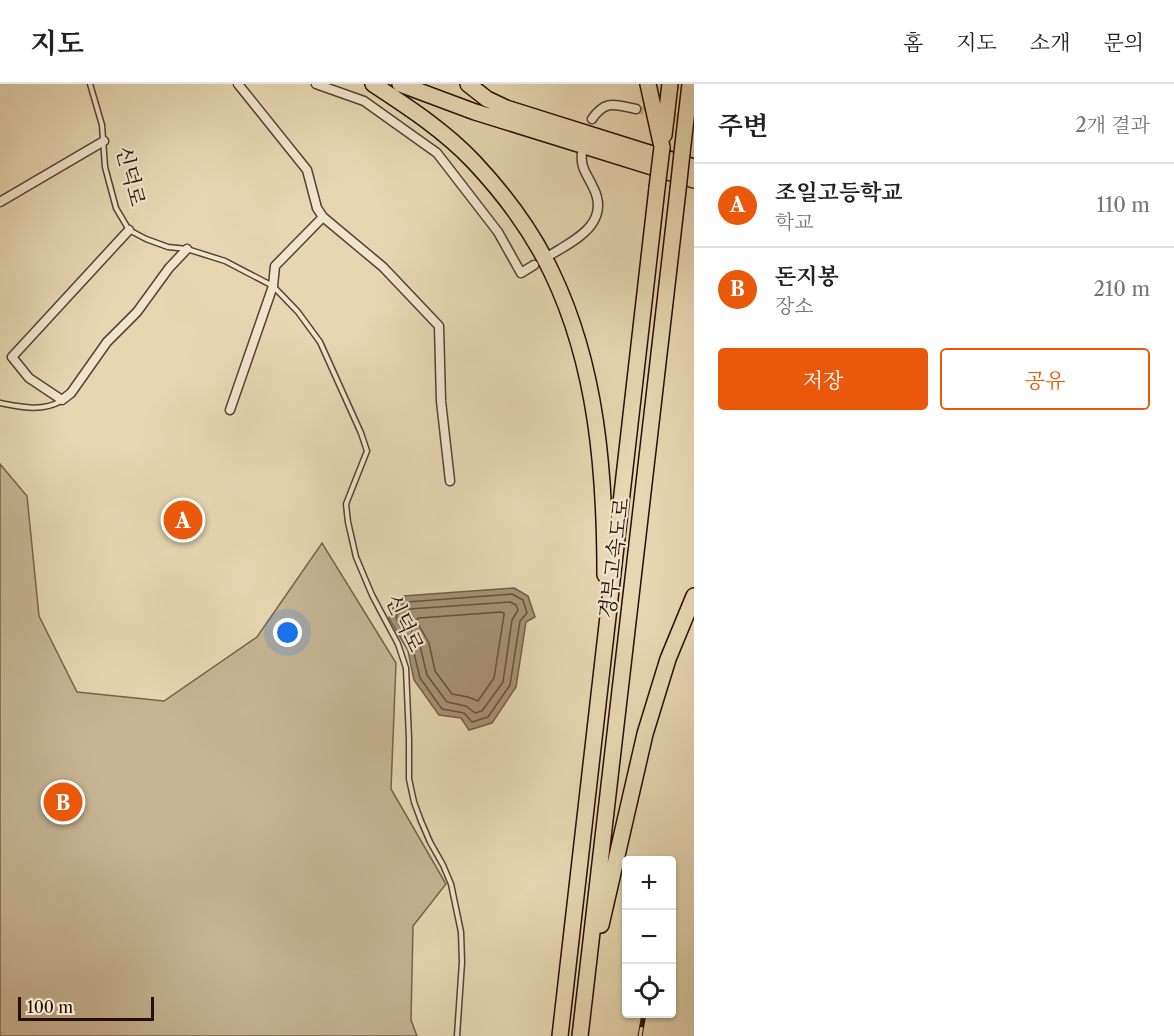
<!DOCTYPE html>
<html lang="ko">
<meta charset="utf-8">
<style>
:root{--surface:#fff;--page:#f6f6f6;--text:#222;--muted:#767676;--line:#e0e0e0;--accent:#ea580c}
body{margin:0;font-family:"Libre Caslon Text","Noto Serif KR",serif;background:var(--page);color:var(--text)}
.controls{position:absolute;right:18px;bottom:18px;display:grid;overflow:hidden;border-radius:6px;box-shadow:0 2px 4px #0004}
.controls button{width:54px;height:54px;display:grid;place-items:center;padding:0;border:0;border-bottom:2px solid var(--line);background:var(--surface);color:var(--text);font:30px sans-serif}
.scale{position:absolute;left:18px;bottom:15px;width:136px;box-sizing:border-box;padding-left:6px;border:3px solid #2b0d00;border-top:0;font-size:16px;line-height:21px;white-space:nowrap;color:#2b0d00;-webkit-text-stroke:4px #efe5cd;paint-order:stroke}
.you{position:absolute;left:288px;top:549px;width:21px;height:21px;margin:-15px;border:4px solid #fff;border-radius:50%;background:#1a73e8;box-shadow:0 0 0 9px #1a73e833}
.badge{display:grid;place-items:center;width:39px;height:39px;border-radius:50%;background:var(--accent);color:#fff;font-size:20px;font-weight:700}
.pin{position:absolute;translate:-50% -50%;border:3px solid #fff;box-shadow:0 2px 6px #0006}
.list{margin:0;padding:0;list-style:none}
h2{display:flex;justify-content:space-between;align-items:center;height:78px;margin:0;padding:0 24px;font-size:26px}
h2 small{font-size:20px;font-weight:400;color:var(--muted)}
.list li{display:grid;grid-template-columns:39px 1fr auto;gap:18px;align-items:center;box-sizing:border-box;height:84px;padding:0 24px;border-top:2px solid var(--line)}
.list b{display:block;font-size:22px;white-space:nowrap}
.list p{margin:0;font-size:20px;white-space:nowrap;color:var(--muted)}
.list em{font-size:20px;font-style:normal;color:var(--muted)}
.actions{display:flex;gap:12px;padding:18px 24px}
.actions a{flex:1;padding:14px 0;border:2px solid var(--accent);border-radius:6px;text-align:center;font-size:21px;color:var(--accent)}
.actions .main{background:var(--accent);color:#fff}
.icon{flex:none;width:33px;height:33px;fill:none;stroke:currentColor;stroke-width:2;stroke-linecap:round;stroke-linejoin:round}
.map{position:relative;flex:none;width:694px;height:952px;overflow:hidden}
header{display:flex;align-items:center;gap:36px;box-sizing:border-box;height:84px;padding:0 30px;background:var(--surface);border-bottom:2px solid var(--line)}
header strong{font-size:28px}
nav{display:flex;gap:33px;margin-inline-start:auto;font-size:21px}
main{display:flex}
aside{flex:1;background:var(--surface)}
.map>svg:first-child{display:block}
.green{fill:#c6b594;stroke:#78614a;stroke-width:1.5}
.water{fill:#a69275;stroke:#755d46;stroke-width:1.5}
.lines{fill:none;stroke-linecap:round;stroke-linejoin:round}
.shore{stroke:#68503a;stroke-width:1.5}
.street-tunnel{stroke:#cab997;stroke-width:8;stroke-dasharray:8 4;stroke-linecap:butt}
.lane-casing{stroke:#5a402c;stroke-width:7}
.street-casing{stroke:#5a402c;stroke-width:11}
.highway-casing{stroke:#2b0d00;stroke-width:18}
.lane{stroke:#efe5cd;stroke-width:4}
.street{stroke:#efe5cd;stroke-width:8}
.highway{stroke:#e6d7b2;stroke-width:15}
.rail-casing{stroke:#2b0d00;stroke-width:5}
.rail{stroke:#efe5cd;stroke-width:3;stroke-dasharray:9;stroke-linecap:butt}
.highway-bridge-casing{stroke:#2b0d00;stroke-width:18;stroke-linecap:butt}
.highway-bridge{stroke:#e6d7b2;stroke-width:15}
.labels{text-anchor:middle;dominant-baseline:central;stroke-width:4.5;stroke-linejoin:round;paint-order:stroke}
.street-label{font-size:21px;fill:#2b0d00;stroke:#efe5cd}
</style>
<header>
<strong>지도</strong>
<nav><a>홈</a><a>지도</a><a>소개</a><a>문의</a></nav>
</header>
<main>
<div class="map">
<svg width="694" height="952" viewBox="0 0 694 952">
<rect width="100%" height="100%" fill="#e6d7b2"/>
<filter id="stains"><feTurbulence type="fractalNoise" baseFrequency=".00333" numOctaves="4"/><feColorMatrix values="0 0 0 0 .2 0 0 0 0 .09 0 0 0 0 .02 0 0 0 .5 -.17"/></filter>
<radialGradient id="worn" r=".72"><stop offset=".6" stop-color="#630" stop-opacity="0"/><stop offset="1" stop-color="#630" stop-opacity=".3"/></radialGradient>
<path class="green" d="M0,380l27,32 12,120 38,76 87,9 93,-64 65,-94 74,120 -5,126 55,95 -33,42 -2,94 6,16h-417z"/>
<path class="water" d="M514,504l14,8 7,21 -9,5 -10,65 -24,36 -23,7 -8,-12 -22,-3 -25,-35 -6,-29 -19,-33 6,-15 8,-7z"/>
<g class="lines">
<path class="shore" d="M512,510l11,6 4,13 -7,8 -10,64 -22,32 -16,5 -8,-9 -22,-4 -22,-31 -7,-29 -17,-31 3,-11 8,-5z
M510,518l6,3 2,5 -6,10 -9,62 -21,29 -7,2 -9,-7 -19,-4 -20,-27 -7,-29 -16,-29 2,-5 3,-3z
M501,528l3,1v2l-10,63 -16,23 -10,-4 -16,-3 -17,-23 -6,-28 -12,-21v-3l2,-1z"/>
<path class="street-tunnel" d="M636,25l58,12"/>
<defs>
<path id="lane" d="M90,0l12,41 3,42 11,41 13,22 17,9 22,8 19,2 38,12 48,25 25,26 22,30 41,91 6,18 -21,53 2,18 8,35 16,38 26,49 8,24 3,71v40l5,23 7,19 9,21 13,23 8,19 10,48 1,30 -5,74
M0,319c21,4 42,9 61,-2"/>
<path id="street" d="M238,0l69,86 10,38 6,9 60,50 56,59 2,75 9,80
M316,0l48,17 73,52 61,79 23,41 13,-8
M592,35c14,-20 23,-14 44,-10
M0,118l104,-61
M129,146l-117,127 17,21 33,22 9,-7 36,-51 30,-30 32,-44 18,-19
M552,170c25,-15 59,-32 41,-67 -6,-13 -13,-19 -11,-35
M230,326l43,-124 2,-20 48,-49"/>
<path id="highway" d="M373,0c35,23 72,47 101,78 30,32 59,71 78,111 45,94 53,200 53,302
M400,0l75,28 219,68
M468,0l19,15 19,9 188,59
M648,0l14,63
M664,51l6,-51
M682,69l8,-69
M601,841l44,-191 23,-75 26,-63
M560,952l97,-848
M580,952l98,-846"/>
</defs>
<use href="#lane" class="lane-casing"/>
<use href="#street" class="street-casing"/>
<use href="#highway" class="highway-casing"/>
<use href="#lane" class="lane"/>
<use href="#street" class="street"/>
<use href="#highway" class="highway"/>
<defs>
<path id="rail" d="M640,952l4,-22"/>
</defs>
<use href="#rail" class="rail-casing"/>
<use href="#rail" class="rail"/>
<defs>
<path id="highway-bridge" d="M657,104l5,-41
M678,106l4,-37"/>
</defs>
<use href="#highway-bridge" class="highway-bridge-casing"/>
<use href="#highway-bridge" class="highway-bridge"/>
</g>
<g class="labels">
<g class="street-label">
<text transform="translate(131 92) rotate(76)">신덕로</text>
<text transform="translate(614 474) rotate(-83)">경부고속도로</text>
<text transform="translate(405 539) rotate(65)">신덕로</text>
</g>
</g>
<rect width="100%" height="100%" filter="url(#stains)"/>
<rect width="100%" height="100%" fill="url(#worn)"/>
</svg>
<div class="controls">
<button>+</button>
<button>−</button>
<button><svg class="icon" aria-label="locate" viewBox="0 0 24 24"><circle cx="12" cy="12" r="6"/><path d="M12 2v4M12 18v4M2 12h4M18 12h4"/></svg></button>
</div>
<div class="scale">100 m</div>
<div class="you"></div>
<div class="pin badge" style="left:183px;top:436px">A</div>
<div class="pin badge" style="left:63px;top:718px">B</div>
</div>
<aside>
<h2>주변<small>2개 결과</small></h2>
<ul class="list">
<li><span class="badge">A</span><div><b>조일고등학교</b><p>학교</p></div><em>110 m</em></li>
<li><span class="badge">B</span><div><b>돈지봉</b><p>장소</p></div><em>210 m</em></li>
</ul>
<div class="actions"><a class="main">저장</a><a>공유</a></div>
</aside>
</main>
